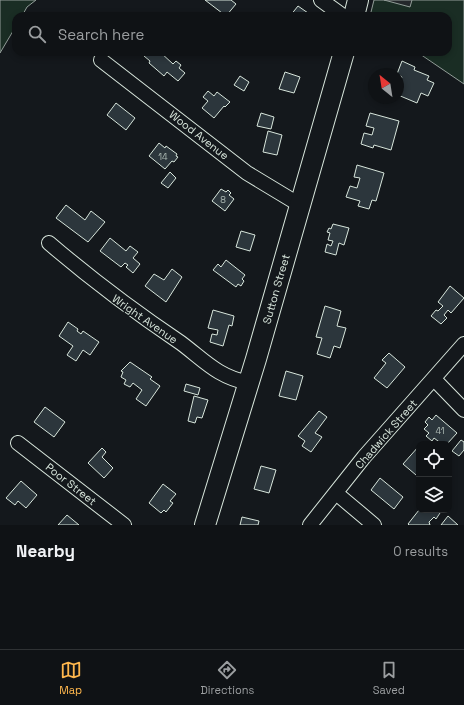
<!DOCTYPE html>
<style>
:root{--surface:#0f1215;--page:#1d2022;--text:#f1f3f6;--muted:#9b9ea0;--line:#2f3234;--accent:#ffb74d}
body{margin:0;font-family:"Space Grotesk",sans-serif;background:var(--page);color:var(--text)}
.controls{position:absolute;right:12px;bottom:12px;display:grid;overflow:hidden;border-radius:8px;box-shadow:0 2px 6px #0003}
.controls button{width:36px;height:36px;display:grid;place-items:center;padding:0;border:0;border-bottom:1px solid var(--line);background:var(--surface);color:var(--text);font:20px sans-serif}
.compass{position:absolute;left:368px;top:68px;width:36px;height:36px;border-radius:50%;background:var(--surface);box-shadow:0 2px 6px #0003;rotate:330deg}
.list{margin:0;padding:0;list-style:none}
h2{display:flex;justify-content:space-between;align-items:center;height:52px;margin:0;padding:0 16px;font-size:17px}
h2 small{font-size:13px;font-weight:400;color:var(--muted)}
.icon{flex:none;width:22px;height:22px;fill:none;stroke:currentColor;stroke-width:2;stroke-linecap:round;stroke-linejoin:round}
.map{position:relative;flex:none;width:464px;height:525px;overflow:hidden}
.search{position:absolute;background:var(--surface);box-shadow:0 2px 6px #0003;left:12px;right:12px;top:12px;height:44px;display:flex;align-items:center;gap:10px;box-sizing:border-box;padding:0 14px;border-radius:12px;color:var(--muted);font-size:15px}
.sheet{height:124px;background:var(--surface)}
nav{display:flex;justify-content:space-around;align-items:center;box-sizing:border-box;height:56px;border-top:1px solid var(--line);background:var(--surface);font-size:11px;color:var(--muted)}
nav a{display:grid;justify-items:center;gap:2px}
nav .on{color:var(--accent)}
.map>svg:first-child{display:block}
.green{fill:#1a2d24;stroke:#939e99}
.parking{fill:#24282b;stroke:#939e99}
.building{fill:#2c363c;stroke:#d8e6dc}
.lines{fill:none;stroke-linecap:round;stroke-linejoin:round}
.minor-casing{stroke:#d8e6dc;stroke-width:16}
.highway-casing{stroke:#d8e6dc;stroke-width:22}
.minor{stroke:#14181c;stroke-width:14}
.highway{stroke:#14181c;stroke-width:20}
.labels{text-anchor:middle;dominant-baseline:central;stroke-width:3;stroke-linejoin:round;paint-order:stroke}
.number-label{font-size:9px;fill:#adbab4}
.street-label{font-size:11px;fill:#d8e6dc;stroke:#14181c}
</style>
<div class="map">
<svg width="464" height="525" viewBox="0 0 464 525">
<rect width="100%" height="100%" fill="#14181c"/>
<path class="green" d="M0,0h36l-9,7 -5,9h-6v10l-16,27z
M374,0h90v84l-47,-32h31v-36h-78z"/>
<path class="parking" d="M384,0h28l-2,7z"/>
<path class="building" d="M205,0h26l5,4 -10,12z
M298,6l10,7 -2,3h-16z
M148,52h12l13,12 3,-3 5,4 -2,3 6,5 -7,8 -11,-9 -3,4 -15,-13 1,-2 -6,-5z
M402,61l13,6 -1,3 15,6 -2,4 7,3 -6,13 -7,-3 -4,10 -19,-8v-10l4,-8 -5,-3z
M285,72l15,5 -6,16 -15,-4z
M240,76l9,6 -5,9 -10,-6z
M208,91l6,5 3,-4 13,10 -5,5 -1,-1 -10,12 -12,-10 6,-7 -5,-4z
M116,103l19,15 -9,12 -19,-15z
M261,113l13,4 -3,12 -14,-3z
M370,113l29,8 -8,29 -17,-5 -1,3 -12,-4 3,-11 8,2 2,-7 -8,-2z
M268,131l14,4 -5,20 -14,-3z
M159,143l6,5 1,-2 11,8 -1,2 2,1 -4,5 -2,-1 -7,8 -16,-13z
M357,165l27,8 -8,28 -4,-1 -3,9 -11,-3 2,-5 -14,-4 4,-11 7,2 3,-10 -6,-1z
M170,172l6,6 -8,10 -7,-5z
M221,189l5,3 2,-2 3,3 -2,2 5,4 -9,12 -13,-10z
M66,205l19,15 6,-9 14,11 -17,20 -32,-24z
M333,224l16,4 -5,17 -5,-2 -3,12 -11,-3 2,-8 4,2 2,-5 -5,-1 2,-7 -3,-1 2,-4 2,1z
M241,231l14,4 -5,16 -14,-4z
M110,238l16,13 4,-5 8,6 -5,6 7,6 -7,9 -7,-6 2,-2 -3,-2 -4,4 -21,-16z
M226,260l19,15 -3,4 2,2 -3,5 -3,-2 -2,3 -23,-17 5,-6 3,3z
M172,269l10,8 -16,25 -21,-16 9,-12 10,6z
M450,286l14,12 -13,15 -3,-3 -4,5 3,3 -6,6 -10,-8 5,-6 2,1 5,-5 -5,-4z
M325,306l16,5 -4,15 9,2 -6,20 -6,-2 -4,12 -13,-4 5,-16 -6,-1z
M213,310l21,6 -2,10 -3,-1 -6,21 -13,-4 2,-8 5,1 1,-5 -10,-2z
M68,322l10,7 -1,2 4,3 2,-3 16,11 -9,13 -7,-5 -7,11 -9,-6 6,-9 -14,-10z
M389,353l16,14 -18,21 -13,-10 12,-15 -4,-3z
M130,362l22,15 -2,2 10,7 -14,20 -10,-7 6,-9 -9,-7 -3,4 -6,-3 2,-4 -5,-3 2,-5 -2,-1z
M286,371l17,5 -7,24 -17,-4z
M186,384l14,4 -2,7 -14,-4z
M194,396l14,4 -6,18 -5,-1 -2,6 -7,-2z
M45,407l20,15 -11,15 -20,-15z
M319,411l8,6 -12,16 7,4 -11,15 -9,-6 3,-5 -7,-5z
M436,415l21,18 -10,11h-5l-8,-6 -2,3 -6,-5 3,-3 -5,-4 4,-4 -3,-3 4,-5 3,3z
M461,440l3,2v8l-5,6 -7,-5z
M419,446v26l-3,3 -13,-11z
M102,448l4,4 -4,5 11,11 -9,10 -16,-15z
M261,466l15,4 -7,23 -15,-4z
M380,478l23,19 -9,12 -23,-19z
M21,481l16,14 -11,13 -8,-7 -3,4 -9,-7z
M163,484l13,10 -6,7 3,2 -7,9 -2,-2 -3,3 -12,-10z
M419,510h17l4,3 -4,6 -2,-2 -5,5 1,3h-21l-1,-1z
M67,515l12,10h-21z
M448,516l10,9h-17z
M242,517l17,4 -1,4h-18z"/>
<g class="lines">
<defs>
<path id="minor" d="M321,0l22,16
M101,60l146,113 53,32
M49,243c42,36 86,69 132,100 24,18 37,34 68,40
M434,379l30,31
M18,443l106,82
M336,493l38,32
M310,525l54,-68 100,-113"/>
<path id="highway" d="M354,16l4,-16
M205,525l51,-166 88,-307"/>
</defs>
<use href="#minor" class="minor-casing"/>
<use href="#highway" class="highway-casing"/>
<use href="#minor" class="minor"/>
<use href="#highway" class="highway"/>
</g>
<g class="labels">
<g class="number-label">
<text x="163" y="157">14</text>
<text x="223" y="200">8</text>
<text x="440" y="431">41</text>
</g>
<g class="street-label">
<text transform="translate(199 135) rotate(38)">Wood Avenue</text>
<text transform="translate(276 289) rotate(-74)">Sutton Street</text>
<text transform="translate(145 319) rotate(35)">Wright Avenue</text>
<text transform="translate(386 434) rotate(-49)">Chadwick Street</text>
<text transform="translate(71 484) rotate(38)">Poor Street</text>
</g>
</g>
</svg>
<div class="controls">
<button><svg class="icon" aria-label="locate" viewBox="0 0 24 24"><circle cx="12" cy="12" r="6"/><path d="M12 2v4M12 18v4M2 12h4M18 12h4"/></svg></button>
<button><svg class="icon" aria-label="layers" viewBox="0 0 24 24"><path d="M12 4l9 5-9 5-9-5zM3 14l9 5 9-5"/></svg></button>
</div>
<svg class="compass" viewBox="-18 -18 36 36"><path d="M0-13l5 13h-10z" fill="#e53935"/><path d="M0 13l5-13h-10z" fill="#9b9ea0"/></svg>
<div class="search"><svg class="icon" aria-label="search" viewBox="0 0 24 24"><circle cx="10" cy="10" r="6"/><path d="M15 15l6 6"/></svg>Search here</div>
</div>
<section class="sheet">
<h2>Nearby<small>0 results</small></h2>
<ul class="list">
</ul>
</section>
<nav>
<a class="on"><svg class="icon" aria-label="map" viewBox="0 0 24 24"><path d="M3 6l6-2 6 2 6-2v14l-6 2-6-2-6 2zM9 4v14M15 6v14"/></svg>Map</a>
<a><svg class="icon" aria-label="directions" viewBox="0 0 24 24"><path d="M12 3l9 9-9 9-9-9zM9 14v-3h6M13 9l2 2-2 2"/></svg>Directions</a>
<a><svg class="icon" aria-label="saved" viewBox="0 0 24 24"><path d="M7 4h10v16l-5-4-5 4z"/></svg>Saved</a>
</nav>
